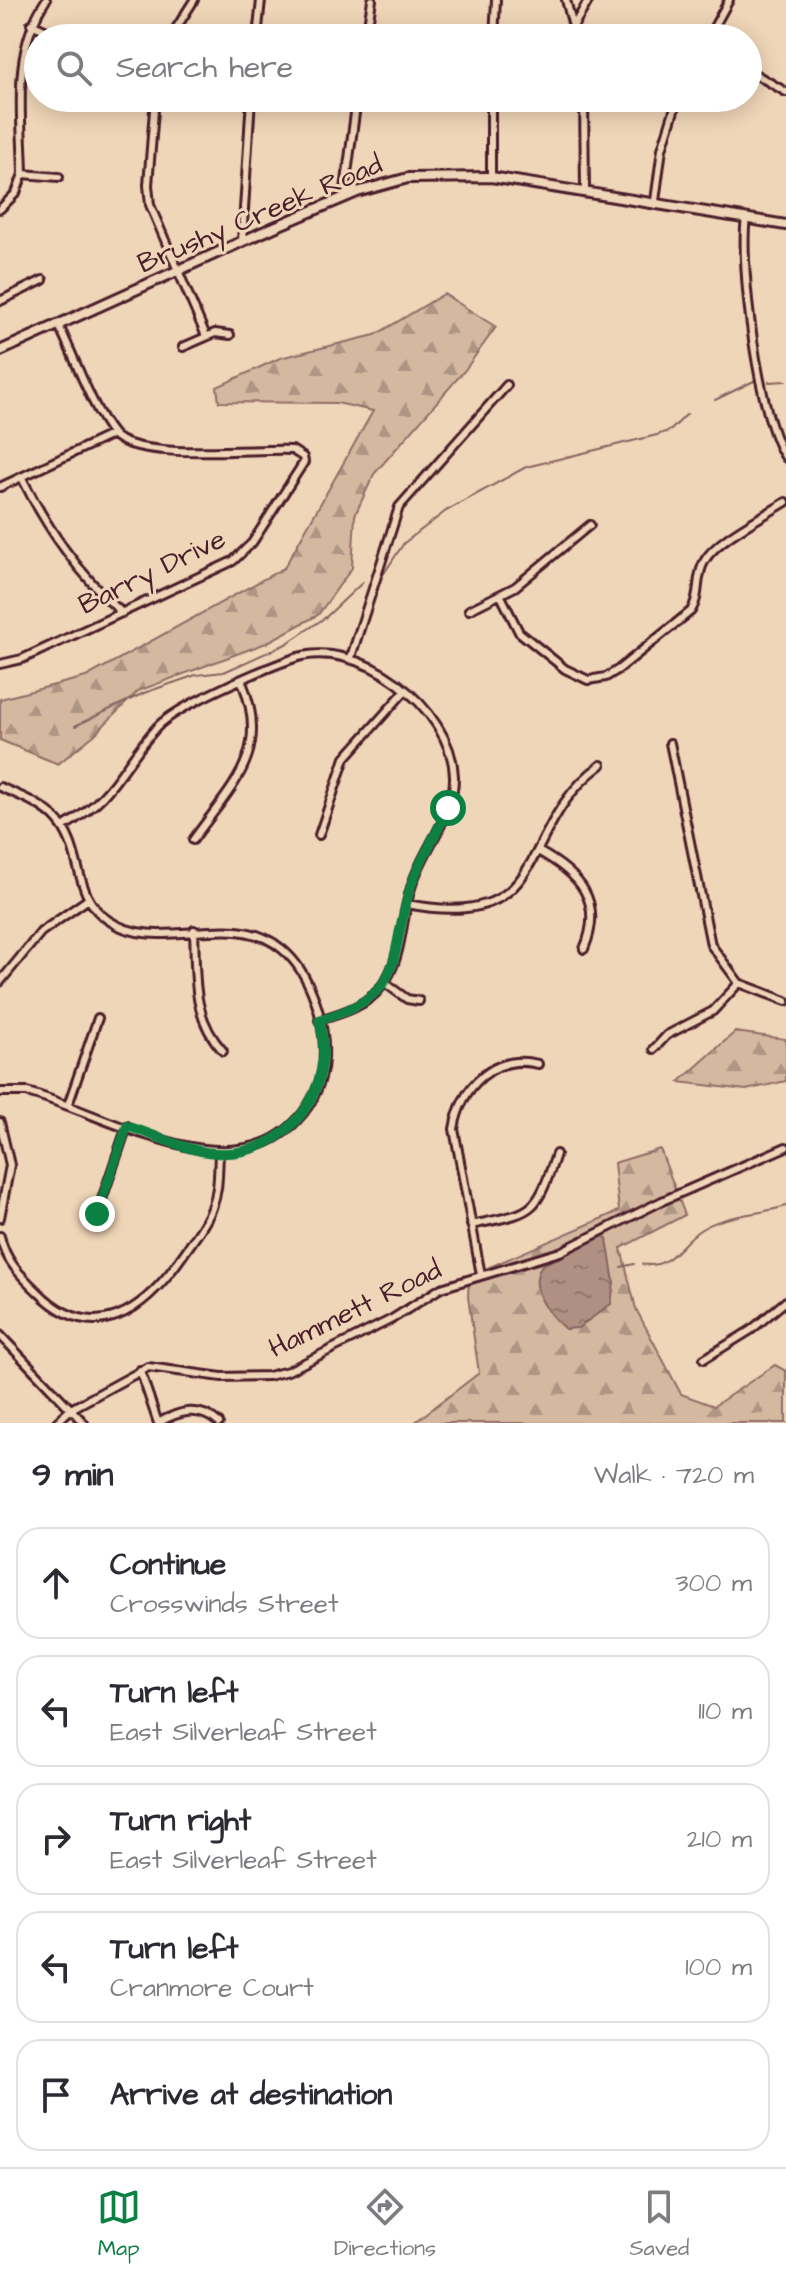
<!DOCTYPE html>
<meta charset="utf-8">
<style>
:root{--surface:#fff;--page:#f7f7f7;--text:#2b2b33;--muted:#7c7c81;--line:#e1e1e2;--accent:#0b8043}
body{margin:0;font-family:"Architects Daughter",sans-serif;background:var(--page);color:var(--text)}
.stop{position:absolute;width:24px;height:24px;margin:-18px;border:6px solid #0b8043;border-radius:50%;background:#fff}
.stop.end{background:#0b8043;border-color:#fff;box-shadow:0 2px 8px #0008}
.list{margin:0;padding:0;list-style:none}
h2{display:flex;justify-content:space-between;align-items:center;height:104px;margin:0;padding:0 32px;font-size:34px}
h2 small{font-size:26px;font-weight:400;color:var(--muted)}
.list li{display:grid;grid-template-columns:52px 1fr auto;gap:24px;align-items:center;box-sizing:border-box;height:112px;margin:0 16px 16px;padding:0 16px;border:2px solid var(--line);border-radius:24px}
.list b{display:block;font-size:30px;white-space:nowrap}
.list p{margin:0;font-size:26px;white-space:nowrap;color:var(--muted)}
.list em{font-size:26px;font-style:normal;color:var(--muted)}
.icon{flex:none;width:44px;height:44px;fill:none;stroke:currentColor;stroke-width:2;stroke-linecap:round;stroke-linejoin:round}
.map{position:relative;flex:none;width:786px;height:1423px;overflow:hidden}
.search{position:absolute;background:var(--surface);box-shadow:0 4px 20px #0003;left:24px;right:24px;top:24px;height:88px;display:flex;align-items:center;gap:20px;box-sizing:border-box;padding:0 28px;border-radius:44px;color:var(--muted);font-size:30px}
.sheet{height:744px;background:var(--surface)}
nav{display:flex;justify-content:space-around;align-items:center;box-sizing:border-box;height:112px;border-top:2px solid var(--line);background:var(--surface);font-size:22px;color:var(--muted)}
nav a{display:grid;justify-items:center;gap:4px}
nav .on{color:var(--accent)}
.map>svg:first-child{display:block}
.forest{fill:url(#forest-firs);stroke:#906c66;stroke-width:2}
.water{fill:url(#water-ripples);stroke:#87635f;stroke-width:2}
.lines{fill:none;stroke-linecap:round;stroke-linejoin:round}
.stream{stroke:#87635f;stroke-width:2}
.minor-casing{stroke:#4a1f2b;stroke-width:12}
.major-casing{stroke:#4a1f2b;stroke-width:14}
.minor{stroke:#f0d6b8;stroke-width:6}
.major{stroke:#f0d6b8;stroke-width:8}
.route{stroke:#0b8043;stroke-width:10}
.labels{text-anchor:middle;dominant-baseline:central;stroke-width:6;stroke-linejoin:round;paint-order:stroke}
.street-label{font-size:28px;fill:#4a1f2b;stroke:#f0d6b8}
</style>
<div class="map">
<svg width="786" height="1423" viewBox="0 0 786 1423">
<defs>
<pattern id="forest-firs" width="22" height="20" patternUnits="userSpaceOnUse" patternTransform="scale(2)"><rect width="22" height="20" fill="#d5b8a0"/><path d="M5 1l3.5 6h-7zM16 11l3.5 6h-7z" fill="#af9583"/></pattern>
<pattern id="water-ripples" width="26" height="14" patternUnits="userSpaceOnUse" patternTransform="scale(2)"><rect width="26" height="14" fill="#b09082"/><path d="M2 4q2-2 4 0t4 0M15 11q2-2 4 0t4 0" fill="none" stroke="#91756b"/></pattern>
</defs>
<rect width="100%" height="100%" fill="#f0d6b8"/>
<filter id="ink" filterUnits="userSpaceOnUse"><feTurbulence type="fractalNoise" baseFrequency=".0125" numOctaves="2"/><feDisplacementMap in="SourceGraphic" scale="16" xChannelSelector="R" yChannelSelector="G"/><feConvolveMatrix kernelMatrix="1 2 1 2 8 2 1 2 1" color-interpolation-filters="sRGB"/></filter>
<g filter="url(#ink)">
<path class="forest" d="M444,294l52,33 -31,43 -91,104 -19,41 -3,53 -34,47 -52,28 -128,48 -44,44 -36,29 -58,-24v-41l86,-22 198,-109 89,-157 -36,-8 -118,-1 -2,-15 63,-29 95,-23z
M735,1032l51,7v42l-40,9 -67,-8z
M660,1149l25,66 -64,33 15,61 45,85 33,12 61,-41 11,6v52h-372l65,-50 -11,-76 1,-21 150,-65 -5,-48z"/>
<path class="water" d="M604,1236l3,3 7,43 -3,22 -33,24 -13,1c-18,-16 -38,-42 -23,-64z"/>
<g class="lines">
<path class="stream" d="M769,382l17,-1
M715,400l41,-20
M381,578l23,-35 42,-32 80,-44 131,-32 14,-5 16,-16
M75,726l69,-33 52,-18 28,-3 62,-28 40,-27 37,-35
M642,1264c27,7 38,-21 58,-34 25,-16 58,-15 86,-24
M621,1267l13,-3"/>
<defs>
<path id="minor" d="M566,0l10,38
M31,24l30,13
M574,25l15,-25
M170,38l24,-38
M257,38l4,-38
M366,38l6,-38
M494,38l2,-38
M708,38l21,-38
M748,70l38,22
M155,98l-7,87 2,20 56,131
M491,98v79
M584,98l1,92
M23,174l36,3
M344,197l13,-99
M655,201l7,-52 16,-51
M0,209l16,-16 7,-19c-1,-60 -12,-122 23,-174
M746,218c-7,47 13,203 40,240
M242,241l9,-143
M0,301l43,-21
M183,347l32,-14 15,2
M22,478c26,52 56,95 100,135
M0,487l113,-53
M501,596l18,36 46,37 23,11 18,-3 13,-8 72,-58c10,-16 4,-33 13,-49 11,-22 60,-46 82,-60
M469,610l46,-23 75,-62
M351,657l48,-150 108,-122
M0,664l22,-5 211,-98 19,-18 52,-81 -1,-5 -11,-7c-37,-2 -158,11 -179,-16 -23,-29 -38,-77 -55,-110
M670,743l41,202 28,38 47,18
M0,787c20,9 43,17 57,33 27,30 15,76 51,100 52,36 123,-14 174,29 29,24 44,73 42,110 -1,22 -11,44 -26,60 -66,75 -193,-6 -271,-27h-27
M63,827c53,-31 57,-59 94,-100 21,-22 104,-57 135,-68 66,-24 160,49 162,117 1,41 -32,73 -43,112 -10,31 -8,71 -29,98 -15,20 -39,27 -63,34
M319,835l26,-77 59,-66
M193,840c40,-56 78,-87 49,-158
M538,851c40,22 67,49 46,98
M407,904c149,29 107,-76 194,-139
M194,930c2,45 -3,86 29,121
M0,982l41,-50 46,-32
M385,983l22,16 12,2
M654,1049l13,-14 46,-24 26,-28
M68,1105l30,-87
M0,1122l10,43 -10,53
M97,1214l30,-88
M471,1225c62,-13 65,-9 85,-71
M0,1236c5,24 20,39 37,55 58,59 109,18 146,-36 10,-15 23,-30 29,-47 7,-18 6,-36 7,-55
M481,1275l-27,-146c7,-41 39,-76 84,-65
M0,1335l84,88
M704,1359l47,-29 35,-29
M140,1370l18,53
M56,1423l15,-14 77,-42 74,10 46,-1 20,-5 104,-52 49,-31 119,-36 102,-51 124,-54
M158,1423c21,-12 41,-18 61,0"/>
<path id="major" d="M0,351l272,-123 85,-36 51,-14 83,-1 295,48"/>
</defs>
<use href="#minor" class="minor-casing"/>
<use href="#major" class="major-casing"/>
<use href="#minor" class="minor"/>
<use href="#major" class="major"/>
</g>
</g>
<g class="lines" filter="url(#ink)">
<path class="route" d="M97,1214l30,-88c28,9 59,25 89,27 73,4 122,-65 103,-133 91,-26 68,-62 92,-134 9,-28 26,-51 37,-78"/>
</g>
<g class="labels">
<g class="street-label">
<text transform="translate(260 214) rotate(-23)">Brushy Creek Road</text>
<text transform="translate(152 572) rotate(-26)">Barry Drive</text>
<text transform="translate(355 1309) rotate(-26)">Hammett Road</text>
</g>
</g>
</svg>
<div class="stop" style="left:448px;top:808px"></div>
<div class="stop end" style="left:97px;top:1214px"></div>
<div class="search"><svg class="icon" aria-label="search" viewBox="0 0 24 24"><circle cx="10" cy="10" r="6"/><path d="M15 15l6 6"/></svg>Search here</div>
</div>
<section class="sheet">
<h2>9 min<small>Walk · 720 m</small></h2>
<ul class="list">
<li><svg class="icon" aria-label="ahead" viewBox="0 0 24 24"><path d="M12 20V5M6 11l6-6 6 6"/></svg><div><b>Continue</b><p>Crosswinds Street</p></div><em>300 m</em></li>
<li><svg class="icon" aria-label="left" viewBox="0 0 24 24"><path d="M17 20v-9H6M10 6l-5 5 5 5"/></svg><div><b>Turn left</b><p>East Silverleaf Street</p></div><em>110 m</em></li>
<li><svg class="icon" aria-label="right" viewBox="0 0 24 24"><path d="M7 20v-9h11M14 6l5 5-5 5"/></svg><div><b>Turn right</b><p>East Silverleaf Street</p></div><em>210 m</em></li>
<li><svg class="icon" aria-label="left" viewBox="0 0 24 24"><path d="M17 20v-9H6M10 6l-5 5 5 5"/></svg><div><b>Turn left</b><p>Cranmore Court</p></div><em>100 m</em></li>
<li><svg class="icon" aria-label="arrive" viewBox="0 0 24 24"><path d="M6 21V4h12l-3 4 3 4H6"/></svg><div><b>Arrive at destination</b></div></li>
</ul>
</section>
<nav>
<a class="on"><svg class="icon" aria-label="map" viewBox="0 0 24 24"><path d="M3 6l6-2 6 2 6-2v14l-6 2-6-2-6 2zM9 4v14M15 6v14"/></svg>Map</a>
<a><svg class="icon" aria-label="directions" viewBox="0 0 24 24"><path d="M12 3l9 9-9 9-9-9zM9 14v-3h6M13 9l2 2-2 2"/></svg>Directions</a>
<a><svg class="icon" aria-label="saved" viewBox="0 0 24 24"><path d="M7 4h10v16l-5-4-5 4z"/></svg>Saved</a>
</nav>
